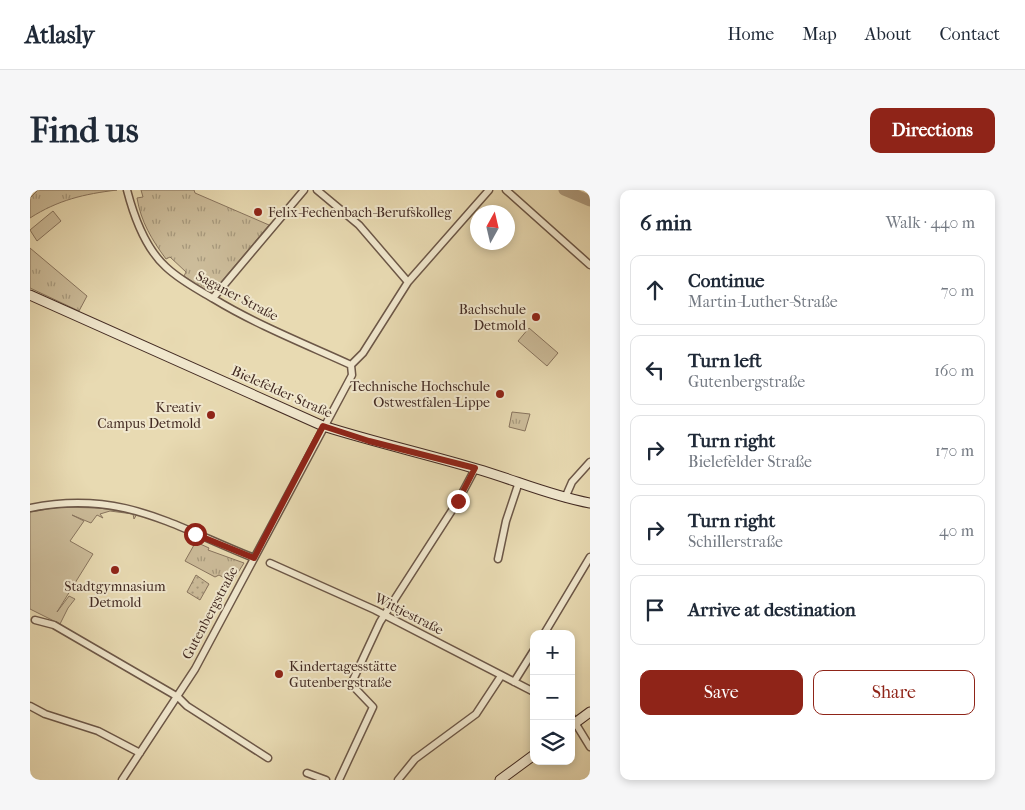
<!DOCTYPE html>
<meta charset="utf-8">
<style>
:root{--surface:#fff;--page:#f6f6f7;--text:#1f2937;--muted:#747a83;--line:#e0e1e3;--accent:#8f2418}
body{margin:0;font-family:"IM FELL French Canon",serif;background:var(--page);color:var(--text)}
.controls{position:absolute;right:15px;bottom:15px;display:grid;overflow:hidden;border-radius:10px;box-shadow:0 2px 8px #0003}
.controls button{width:45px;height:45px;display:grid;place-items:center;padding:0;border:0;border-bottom:1px solid var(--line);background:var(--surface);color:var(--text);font:25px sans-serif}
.compass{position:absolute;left:440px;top:15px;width:45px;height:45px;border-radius:50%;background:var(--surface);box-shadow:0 2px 8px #0003;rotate:8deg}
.stop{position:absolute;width:15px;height:15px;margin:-11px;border:4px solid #8f2418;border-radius:50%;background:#fff}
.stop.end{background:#8f2418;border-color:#fff;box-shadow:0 1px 5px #0008}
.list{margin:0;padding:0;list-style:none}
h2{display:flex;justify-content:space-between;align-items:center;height:65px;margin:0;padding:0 20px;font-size:21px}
h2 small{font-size:16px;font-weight:400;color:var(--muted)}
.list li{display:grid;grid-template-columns:32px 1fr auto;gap:15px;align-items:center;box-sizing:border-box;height:70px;margin:0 10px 10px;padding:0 10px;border:1px solid var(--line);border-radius:10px}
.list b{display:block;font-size:19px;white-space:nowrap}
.list p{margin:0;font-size:16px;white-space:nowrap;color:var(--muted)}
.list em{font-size:16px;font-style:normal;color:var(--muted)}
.actions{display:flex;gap:10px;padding:15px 20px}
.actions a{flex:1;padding:11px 0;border:1px solid var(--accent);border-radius:10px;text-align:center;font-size:18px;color:var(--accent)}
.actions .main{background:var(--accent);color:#fff}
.icon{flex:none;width:28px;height:28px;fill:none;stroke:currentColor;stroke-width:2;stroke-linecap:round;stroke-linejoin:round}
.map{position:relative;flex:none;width:560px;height:590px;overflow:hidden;border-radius:10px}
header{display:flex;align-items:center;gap:30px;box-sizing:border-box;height:70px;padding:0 25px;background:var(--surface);border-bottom:1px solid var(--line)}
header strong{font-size:24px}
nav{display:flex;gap:28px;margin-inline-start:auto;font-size:18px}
.intro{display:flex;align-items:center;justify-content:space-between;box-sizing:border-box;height:120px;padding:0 30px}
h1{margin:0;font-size:35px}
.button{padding:12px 22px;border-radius:10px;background:var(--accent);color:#fff;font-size:18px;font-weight:700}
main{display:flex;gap:30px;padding:0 30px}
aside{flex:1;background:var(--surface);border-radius:10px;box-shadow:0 2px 8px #0003}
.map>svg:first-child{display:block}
.grass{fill:url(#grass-tufts);stroke:#88745e}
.park{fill:url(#park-dots);stroke:#88745e}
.garden{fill:#ccbc9a;stroke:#88745e}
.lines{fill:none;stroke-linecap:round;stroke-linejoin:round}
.river{stroke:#b09e81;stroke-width:11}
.minor-casing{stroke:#6c5747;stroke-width:9}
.secondary-casing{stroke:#432b23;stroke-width:11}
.minor{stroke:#f0e7cd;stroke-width:6}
.secondary{stroke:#f0e7cd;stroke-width:9}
.route{stroke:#8f2418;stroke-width:6}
.poi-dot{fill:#8f2418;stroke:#f0e7cd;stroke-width:2}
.labels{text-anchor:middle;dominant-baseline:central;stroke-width:4;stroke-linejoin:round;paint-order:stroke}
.poi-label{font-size:14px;fill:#432b23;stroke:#f0e7cd;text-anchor:end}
.street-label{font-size:14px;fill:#432b23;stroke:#f0e7cd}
</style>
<header>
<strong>Atlasly</strong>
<nav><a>Home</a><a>Map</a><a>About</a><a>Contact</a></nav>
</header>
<div class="intro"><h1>Find us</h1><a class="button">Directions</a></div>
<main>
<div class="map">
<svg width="560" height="590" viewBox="0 0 560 590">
<defs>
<pattern id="grass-tufts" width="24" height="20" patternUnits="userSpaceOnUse" patternTransform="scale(1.25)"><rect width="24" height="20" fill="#ccbc9a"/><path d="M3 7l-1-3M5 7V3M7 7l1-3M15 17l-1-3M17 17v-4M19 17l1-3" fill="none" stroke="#a7997d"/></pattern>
<pattern id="park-dots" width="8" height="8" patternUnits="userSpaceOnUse" patternTransform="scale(1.25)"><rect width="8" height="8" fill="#ccbc9a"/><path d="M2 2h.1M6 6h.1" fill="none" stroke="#a7997d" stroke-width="1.8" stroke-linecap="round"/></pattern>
</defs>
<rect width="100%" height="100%" fill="#e8dab2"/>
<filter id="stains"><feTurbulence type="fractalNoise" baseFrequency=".004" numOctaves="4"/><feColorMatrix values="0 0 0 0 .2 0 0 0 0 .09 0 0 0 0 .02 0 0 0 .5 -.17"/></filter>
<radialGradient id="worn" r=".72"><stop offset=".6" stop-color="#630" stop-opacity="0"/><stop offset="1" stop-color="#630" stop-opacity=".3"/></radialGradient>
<path class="grass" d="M8,0h79c-33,4 -59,10 -87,28v-20z
M111,0h53l1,3 74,32 -54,64 -6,3 -25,-16 2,-4 -16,-15 -4,2c-14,-19 -25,-37 -29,-61l6,-1z
M0,58l57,48 -8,15 -49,-23z
M482,222l18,2 -5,17 -16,-4z
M168,353l11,5 -1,2 36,13 -12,19 -13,-7 -4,2 -30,-16 9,-16z"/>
<path class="park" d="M166,385l13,9 -9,16 -13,-8z"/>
<path class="garden" d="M23,21l8,10 -24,20 -7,-11z
M499,138l29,25 -11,13 -29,-25z
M29,317l40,1 38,6 -3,5 -1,-5 -23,-3 -10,3 3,4 -6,-3 -6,8 -19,-8 12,6 -14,20 23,13 -36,58 12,-16 6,3 -7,9 -8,16 -30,-15v-97z"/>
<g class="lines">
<path class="river" d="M534,0l26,11"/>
<defs>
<path id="minor" d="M97,0c7,27 18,58 39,77 15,14 31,22 48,32 43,26 91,45 137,66
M287,0l42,35 49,57
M476,0l84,75
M183,108l91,-108
M535,308l7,-16 18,-20
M0,318c91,-19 143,18 224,50
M468,369l8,-38 13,-39
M240,373l105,47 159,82
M5,430l19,5 124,72 9,9 81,52
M514,444l46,-77
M484,492l20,-32
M0,516l15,8 53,17 42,22
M541,526l19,31
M277,583l19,7
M92,590l73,-111 157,-294 -1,-10 12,-12 45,-71 81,-92
M309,590l34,-73 -21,-22 1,-5 27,-58 78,-121 17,-32
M368,590l17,-21 61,-45 25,-38"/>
<path id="secondary" d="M0,105l293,131c51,16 103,28 154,43 38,11 74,27 113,34
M541,536l19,-14
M470,590l34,-25"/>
</defs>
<use href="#minor" class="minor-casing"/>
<use href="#secondary" class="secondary-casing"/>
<use href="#minor" class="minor"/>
<use href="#secondary" class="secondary"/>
</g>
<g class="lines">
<path class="route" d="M165,344l59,24 69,-132 46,15 106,27 -17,33"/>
</g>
<g class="poi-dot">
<circle cx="228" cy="22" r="5"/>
<circle cx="506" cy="127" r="5"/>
<circle cx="470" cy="204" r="5"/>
<circle cx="181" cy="225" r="5"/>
<circle cx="85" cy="380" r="5"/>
<circle cx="249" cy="484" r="5"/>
</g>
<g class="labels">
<g class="poi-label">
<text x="238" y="22" text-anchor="start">Felix-Fechenbach-Berufskolleg</text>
<text x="496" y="119">Bachschule<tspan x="496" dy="16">Detmold</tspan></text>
<text x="460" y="196">Technische Hochschule<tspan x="460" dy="16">Ostwestfalen-Lippe</tspan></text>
<text x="171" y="217">Kreativ<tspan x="171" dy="16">Campus Detmold</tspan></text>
<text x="85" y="396" text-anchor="middle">Stadtgymnasium<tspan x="85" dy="16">Detmold</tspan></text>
<text x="259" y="476" text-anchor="start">Kindertagesstätte<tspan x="259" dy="16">Gutenbergstraße</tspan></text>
</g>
<g class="street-label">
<text transform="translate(207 106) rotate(28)">Saganer Straße</text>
<text transform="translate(252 202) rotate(24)">Bielefelder Straße</text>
<text transform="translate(180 423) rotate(-62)">Gutenbergstraße</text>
<text transform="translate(379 424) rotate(27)">Wittjestraße</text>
</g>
</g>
<rect width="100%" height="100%" filter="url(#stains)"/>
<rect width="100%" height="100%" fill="url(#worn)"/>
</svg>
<div class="controls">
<button>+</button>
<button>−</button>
<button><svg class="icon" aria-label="layers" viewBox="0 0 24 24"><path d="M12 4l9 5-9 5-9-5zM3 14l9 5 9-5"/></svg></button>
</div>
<svg class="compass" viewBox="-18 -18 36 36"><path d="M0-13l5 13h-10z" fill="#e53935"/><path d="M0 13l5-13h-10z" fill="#747a83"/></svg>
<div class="stop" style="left:165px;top:344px"></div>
<div class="stop end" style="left:428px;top:311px"></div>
</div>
<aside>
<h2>6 min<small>Walk · 440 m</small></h2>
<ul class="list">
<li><svg class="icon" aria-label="ahead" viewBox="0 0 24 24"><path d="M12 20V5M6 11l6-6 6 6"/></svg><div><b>Continue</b><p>Martin-Luther-Straße</p></div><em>70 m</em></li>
<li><svg class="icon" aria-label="left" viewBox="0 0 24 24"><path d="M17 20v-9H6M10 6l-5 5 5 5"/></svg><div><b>Turn left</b><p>Gutenbergstraße</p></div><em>160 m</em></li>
<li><svg class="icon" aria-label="right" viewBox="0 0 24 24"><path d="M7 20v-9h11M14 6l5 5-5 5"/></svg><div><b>Turn right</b><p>Bielefelder Straße</p></div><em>170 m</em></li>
<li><svg class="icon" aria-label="right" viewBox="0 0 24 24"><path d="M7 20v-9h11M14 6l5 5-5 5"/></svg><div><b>Turn right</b><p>Schillerstraße</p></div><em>40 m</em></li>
<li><svg class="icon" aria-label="arrive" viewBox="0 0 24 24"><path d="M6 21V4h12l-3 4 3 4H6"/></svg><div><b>Arrive at destination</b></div></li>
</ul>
<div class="actions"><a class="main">Save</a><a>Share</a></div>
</aside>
</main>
